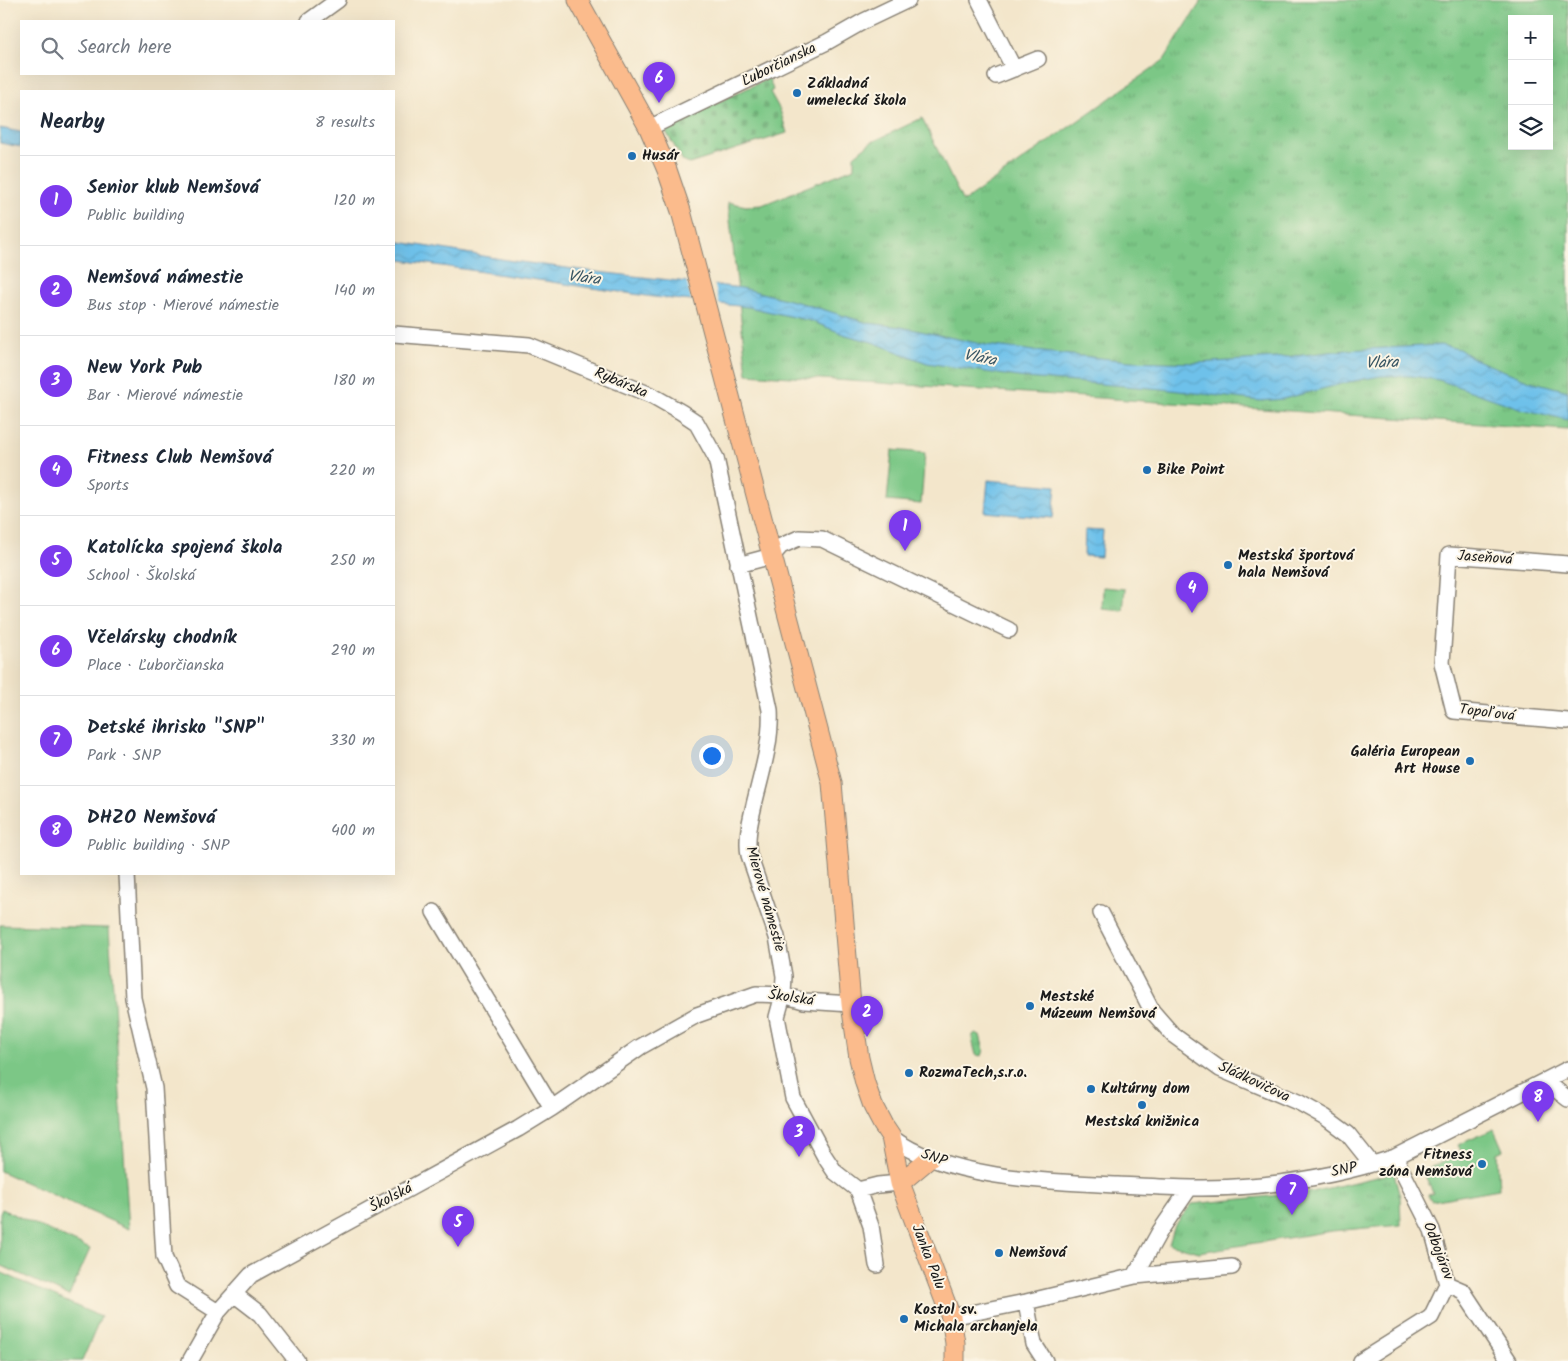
<!DOCTYPE html>
<meta charset="utf-8">
<style>
:root{--surface:#fff;--page:#f6f6f7;--text:#1f2937;--muted:#747a83;--line:#e0e1e3;--accent:#7c3aed}
body{margin:0;font-family:Kalam,sans-serif;background:var(--page);color:var(--text)}
.controls{position:absolute;right:15px;top:15px;display:grid;overflow:hidden;border-radius:0px;box-shadow:0 5px 20px #0002}
.controls button{width:45px;height:45px;display:grid;place-items:center;padding:0;border:0;border-bottom:1px solid var(--line);background:var(--surface);color:var(--text);font:25px sans-serif}
.you{position:absolute;left:711px;top:755px;width:18px;height:18px;margin:-12px;border:4px solid #fff;border-radius:50%;background:#1a73e8;box-shadow:0 0 0 8px #1a73e833}
.badge{display:grid;place-items:center;width:32px;height:32px;border-radius:50%;background:var(--accent);color:#fff;font-size:16px;font-weight:700}
.pin{position:absolute;translate:-50% -41px;filter:drop-shadow(0 1px 2px #0008)}
.pin::after{content:'';position:absolute;top:26px;width:18px;height:15px;background:inherit;clip-path:polygon(0 0,100% 0,50% 100%)}
.list{margin:0;padding:0;list-style:none}
h2{display:flex;justify-content:space-between;align-items:center;height:65px;margin:0;padding:0 20px;font-size:21px}
h2 small{font-size:16px;font-weight:400;color:var(--muted)}
.list li{display:grid;grid-template-columns:32px 1fr auto;gap:15px;align-items:center;box-sizing:border-box;height:90px;padding:0 20px;border-top:1px solid var(--line)}
.list b{display:block;font-size:19px;white-space:nowrap}
.list p{margin:0;font-size:16px;white-space:nowrap;color:var(--muted)}
.list em{font-size:16px;font-style:normal;color:var(--muted)}
.icon{flex:none;width:28px;height:28px;fill:none;stroke:currentColor;stroke-width:2;stroke-linecap:round;stroke-linejoin:round}
.map{position:relative;flex:none;width:1568px;height:1361px;overflow:hidden}
.search{position:absolute;background:var(--surface);box-shadow:0 5px 20px #0002;left:20px;top:20px;width:375px;height:55px;display:flex;align-items:center;gap:12px;box-sizing:border-box;padding:0 18px;border-radius:0px;color:var(--muted);font-size:19px}
.panel{position:absolute;background:var(--surface);box-shadow:0 5px 20px #0002;left:20px;top:90px;width:375px;height:785px;border-radius:0px}
.map>svg:first-child{display:block}
.grass{fill:url(#grass-tufts);stroke:#4c7251;fill-rule:evenodd}
.cemetery{fill:url(#cemetery-stones);stroke:#4c7251}
.pitch{fill:#7bc786;stroke:#4c7251}
.water{fill:url(#water-waves);stroke:#456e83}
.pier{fill:#f3e6cb}
.lines{fill:none;stroke-linecap:round;stroke-linejoin:round}
.minor-casing{stroke:#888174;stroke-width:18}
.major-casing{stroke:#888174;stroke-width:21}
.minor{stroke:#fff;stroke-width:15}
.major{stroke:#fbbb8c;stroke-width:19}
.poi-dot{fill:#1f6fb2;stroke:#fcf5e5;stroke-width:2}
.labels{text-anchor:middle;dominant-baseline:central;stroke-width:4;stroke-linejoin:round;paint-order:stroke}
.street-label{font-size:15px;fill:#1c1c1c;stroke:#fcf5e5}
.poi-label{font-size:15px;font-weight:bold;fill:#1c1c1c;stroke:#fcf5e5;text-anchor:start}
.water-label{font-size:16px;font-style:italic;fill:#395664;stroke:#fcf5e5}
</style>
<div class="map">
<svg width="1568" height="1361" viewBox="0 0 1568 1361">
<defs>
<pattern id="grass-tufts" width="24" height="20" patternUnits="userSpaceOnUse" patternTransform="scale(1.25)"><rect width="24" height="20" fill="#7bc786"/><path d="M3 7l-1-3M5 7V3M7 7l1-3M15 17l-1-3M17 17v-4M19 17l1-3" fill="none" stroke="#6aaa73"/></pattern>
<pattern id="cemetery-stones" width="16" height="16" patternUnits="userSpaceOnUse" patternTransform="scale(1.25)"><rect width="16" height="16" fill="#7bc786"/><path d="M2 7V4a2 2 0 0 1 4 0v3zM10 15v-3a2 2 0 0 1 4 0v3z" fill="#6aaa73"/></pattern>
<pattern id="water-waves" width="16" height="10" patternUnits="userSpaceOnUse" patternTransform="scale(1.25)"><rect width="16" height="10" fill="#6ec1ea"/><path d="M0 5q4-4 8 0t8 0" fill="none" stroke="#5fa5c8"/></pattern>
</defs>
<rect width="100%" height="100%" fill="#fcf5e5"/>
<filter id="ink" filterUnits="userSpaceOnUse"><feTurbulence type="fractalNoise" baseFrequency=".02" numOctaves="2"/><feDisplacementMap in="SourceGraphic" scale="10" xChannelSelector="R" yChannelSelector="G"/><feConvolveMatrix kernelMatrix="1 2 1 2 8 2 1 2 1" color-interpolation-filters="sRGB"/></filter>
<filter id="wash" filterUnits="userSpaceOnUse"><feTurbulence type="fractalNoise" baseFrequency=".0096" numOctaves="4" result="noise"/><feDisplacementMap in="SourceGraphic" scale="20" xChannelSelector="R" yChannelSelector="G"/><feGaussianBlur stdDeviation="1.12" result="paint"/><feColorMatrix in="noise" values="0 0 0 0 0 0 0 0 0 0 0 0 0 0 0 0 0 1.4 0 .05"/><feComposite in="paint" operator="in"/></filter>
<g filter="url(#wash)">
<rect width="100%" height="100%" fill="#f3e6cb"/>
<path class="grass" d="M1202,0h366v430l-821,-56 -19,-172 18,4 16,-1 92,-37v-12l16,-13 52,-25 41,84 201,-142zM1512,19h37v127h-37z
M1103,587l22,2 -2,22 -21,-2z
M975,1033l5,2 4,15 -2,6 -6,-1 -4,-16 1,-4z
M1394,1173l6,23 1,29 -69,6 -133,21 -30,-8 6,-19 17,-21 119,-12z"/>
<path class="cemetery" d="M769,78l4,12 -3,2 10,18 7,23 -98,31 -6,-3 -19,-33z"/>
<path class="pitch" d="M892,450l33,3 -4,51 -34,-3z
M0,925l109,3 20,301 -129,-58z
M1494,1129l9,21 -6,3 2,36 -68,12 -3,-6 5,-2 -10,-22 39,-18 -4,-8z
M2,1209l88,40 -21,47 -69,-31v-51z
M0,1272l101,45 -19,44h-82z"/>
<path class="water" d="M0,128l21,4v15l-21,-4z
M394,241l119,20 84,11 145,16 63,16 63,19 33,4 85,18 66,8 78,8 67,2 79,-5 71,-8 93,-5 19,4 15,10 56,22 38,10v29l-46,-11 -83,-29 -28,-4h-30l-32,6 -66,17 -22,2 -99,-12 -137,-11 -98,-15 -55,-21 -26,-7 -35,-14 -63,-14 -94,-10 -260,-38z
M988,480l68,6 -3,32 -68,-6z
M1085,530l18,1 -2,26 -17,-1z"/>
<path class="pier" d="M686,279l28,4 6,23 -28,-3z"/>
</g>
<g filter="url(#ink)">
<g class="lines">
<defs>
<path id="minor" d="M979,0l35,69
M309,21l29,-21
M996,76l42,-17
M649,128l178,-86 37,-21 44,-21
M394,334l135,11 124,51 28,16 15,10 20,36 54,252c2,32 -9,65 -16,95 -4,17 -8,33 -5,50l28,82 7,39 -1,19 -6,22 16,81 32,59 10,15 23,18 13,36 6,39
M1568,564l-119,-9 -7,108 12,48 114,10
M738,565l34,-9 9,-10 18,-8 23,1 187,91
M127,874l6,124 21,90 10,169 13,29 41,26
M434,912l118,196
M1101,913l51,98 21,24 47,34 80,34 25,14 23,17 24,30
M1545,1081l23,18
M891,1137c55,42 160,45 227,48 44,2 88,5 132,1 47,-4 100,-14 145,-29l173,-88
M1395,1157l37,73 15,54 16,7 46,70
M858,1190l20,-5 22,-2
M1135,1276l25,-45 29,-42
M234,1294l26,20 37,47
M1026,1302l8,42 11,17
M951,1317l75,-15 109,-26 97,-9
M190,1361l28,-49 33,-37 267,-146 34,-21 88,-61 57,-32 59,-21 27,1 21,6 47,3
M1361,1361l70,-44 16,-33"/>
<path id="major" d="M578,0l71,128 18,42 14,41 151,572 19,221 8,54 6,25 8,23 10,19 8,12 9,46 51,134 4,26v18
M900,1183l30,-25"/>
</defs>
<use href="#minor" class="minor-casing"/>
<use href="#major" class="major-casing"/>
<use href="#minor" class="minor"/>
<use href="#major" class="major"/>
</g>
</g>
<g class="poi-dot">
<circle cx="797" cy="93" r="5"/>
<circle cx="632" cy="156" r="5"/>
<circle cx="1147" cy="470" r="5"/>
<circle cx="1228" cy="565" r="5"/>
<circle cx="1470" cy="761" r="5"/>
<circle cx="1030" cy="1006" r="5"/>
<circle cx="909" cy="1073" r="5"/>
<circle cx="1091" cy="1089" r="5"/>
<circle cx="1142" cy="1105" r="5"/>
<circle cx="1482" cy="1164" r="5"/>
<circle cx="999" cy="1253" r="5"/>
<circle cx="904" cy="1319" r="5"/>
</g>
<g class="labels">
<g class="street-label">
<text transform="translate(779 65) rotate(-26)">Ľuborčianska</text>
<text transform="translate(621 383) rotate(23)">Rybárska</text>
<text transform="translate(1485 558) rotate(4)">Jaseňová</text>
<text transform="translate(1487 713) rotate(7)">Topoľová</text>
<text transform="translate(765 899) rotate(74)">Mierové námestie</text>
<text transform="translate(791 998) rotate(8)">Školská</text>
<text transform="translate(1254 1082) rotate(25)">Sládkovičova</text>
<text transform="translate(934 1158) rotate(19)">SNP</text>
<text transform="translate(1344 1170) rotate(-11)">SNP</text>
<text transform="translate(391 1198) rotate(-28)">Školská</text>
<text transform="translate(1438 1251) rotate(69)">Odbojárov</text>
<text transform="translate(928 1257) rotate(69)">Janka Palu</text>
</g>
<g class="poi-label">
<text x="807" y="84">Základná<tspan x="807" dy="17">umelecká škola</tspan></text>
<text x="642" y="156">Husár</text>
<text x="1157" y="470">Bike Point</text>
<text x="1238" y="556">Mestská športová<tspan x="1238" dy="17">hala Nemšová</tspan></text>
<text x="1460" y="752" text-anchor="end">Galéria European<tspan x="1460" dy="17">Art House</tspan></text>
<text x="1040" y="997">Mestské<tspan x="1040" dy="17">Múzeum Nemšová</tspan></text>
<text x="919" y="1073">RozmaTech,s.r.o.</text>
<text x="1101" y="1089">Kultúrny dom</text>
<text x="1142" y="1122" text-anchor="middle">Mestská knižnica</text>
<text x="1472" y="1155" text-anchor="end">Fitness<tspan x="1472" dy="17">zóna Nemšová</tspan></text>
<text x="1009" y="1253">Nemšová</text>
<text x="914" y="1310">Kostol sv.<tspan x="914" dy="17">Michala archanjela</tspan></text>
</g>
<g class="water-label">
<text transform="translate(584 278) rotate(7)">Vlára</text>
<text transform="translate(980 358) rotate(11)">Vlára</text>
<text transform="translate(1382 363) rotate(-2)">Vlára</text>
</g>
</g>
</svg>
<div class="controls">
<button>+</button>
<button>−</button>
<button><svg class="icon" aria-label="layers" viewBox="0 0 24 24"><path d="M12 4l9 5-9 5-9-5zM3 14l9 5 9-5"/></svg></button>
</div>
<div class="you"></div>
<div class="pin badge" style="left:905px;top:551px">1</div>
<div class="pin badge" style="left:867px;top:1037px">2</div>
<div class="pin badge" style="left:799px;top:1157px">3</div>
<div class="pin badge" style="left:1192px;top:613px">4</div>
<div class="pin badge" style="left:458px;top:1247px">5</div>
<div class="pin badge" style="left:659px;top:103px">6</div>
<div class="pin badge" style="left:1292px;top:1215px">7</div>
<div class="pin badge" style="left:1538px;top:1122px">8</div>
<div class="search"><svg class="icon" aria-label="search" viewBox="0 0 24 24"><circle cx="10" cy="10" r="6"/><path d="M15 15l6 6"/></svg>Search here</div>
<section class="panel">
<h2>Nearby<small>8 results</small></h2>
<ul class="list">
<li><span class="badge">1</span><div><b>Senior klub Nemšová</b><p>Public building</p></div><em>120 m</em></li>
<li><span class="badge">2</span><div><b>Nemšová námestie</b><p>Bus stop · Mierové námestie</p></div><em>140 m</em></li>
<li><span class="badge">3</span><div><b>New York Pub</b><p>Bar · Mierové námestie</p></div><em>180 m</em></li>
<li><span class="badge">4</span><div><b>Fitness Club Nemšová</b><p>Sports</p></div><em>220 m</em></li>
<li><span class="badge">5</span><div><b>Katolícka spojená škola</b><p>School · Školská</p></div><em>250 m</em></li>
<li><span class="badge">6</span><div><b>Včelársky chodník</b><p>Place · Ľuborčianska</p></div><em>290 m</em></li>
<li><span class="badge">7</span><div><b>Detské ihrisko &quot;SNP&quot;</b><p>Park · SNP</p></div><em>330 m</em></li>
<li><span class="badge">8</span><div><b>DHZO Nemšová</b><p>Public building · SNP</p></div><em>400 m</em></li>
</ul>
</section>
</div>
